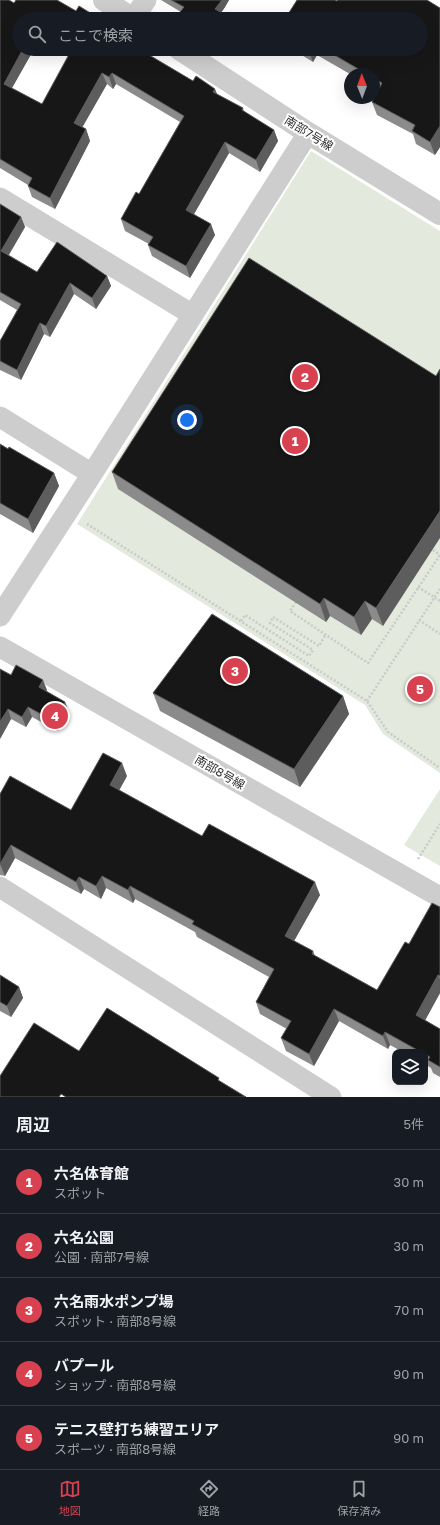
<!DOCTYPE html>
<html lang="ja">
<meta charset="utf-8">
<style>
:root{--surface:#171b24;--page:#20242c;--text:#f1f3f6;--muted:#9ea1a6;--line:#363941;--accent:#d84250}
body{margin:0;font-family:"Golos Text","Noto Sans JP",sans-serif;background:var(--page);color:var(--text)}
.controls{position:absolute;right:12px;bottom:12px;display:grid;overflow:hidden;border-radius:8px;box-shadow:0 4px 16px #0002}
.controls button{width:36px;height:36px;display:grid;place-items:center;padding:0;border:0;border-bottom:1px solid var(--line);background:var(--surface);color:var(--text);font:20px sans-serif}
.compass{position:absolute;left:344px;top:68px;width:36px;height:36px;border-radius:50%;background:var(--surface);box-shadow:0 4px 16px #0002;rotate:359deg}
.you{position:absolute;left:187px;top:420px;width:14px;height:14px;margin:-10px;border:3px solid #fff;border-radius:50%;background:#1a73e8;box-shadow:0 0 0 6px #1a73e833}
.badge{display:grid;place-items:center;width:26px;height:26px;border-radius:50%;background:var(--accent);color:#fff;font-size:13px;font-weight:700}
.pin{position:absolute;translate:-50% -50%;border:2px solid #fff;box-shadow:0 1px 4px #0006}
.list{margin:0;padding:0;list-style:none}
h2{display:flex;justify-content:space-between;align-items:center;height:52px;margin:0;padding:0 16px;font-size:17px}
h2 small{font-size:13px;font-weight:400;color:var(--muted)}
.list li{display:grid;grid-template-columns:26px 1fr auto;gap:12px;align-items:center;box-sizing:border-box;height:64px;padding:0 16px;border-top:1px solid var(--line)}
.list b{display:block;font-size:15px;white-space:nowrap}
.list p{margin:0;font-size:13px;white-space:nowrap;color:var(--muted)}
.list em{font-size:13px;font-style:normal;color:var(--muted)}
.icon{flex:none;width:22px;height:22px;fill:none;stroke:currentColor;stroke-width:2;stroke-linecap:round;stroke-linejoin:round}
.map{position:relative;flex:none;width:440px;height:1097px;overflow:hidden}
.search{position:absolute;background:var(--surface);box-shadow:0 4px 16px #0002;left:12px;right:12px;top:12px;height:44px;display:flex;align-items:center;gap:10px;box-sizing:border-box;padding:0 14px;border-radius:22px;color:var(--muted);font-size:15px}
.sheet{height:372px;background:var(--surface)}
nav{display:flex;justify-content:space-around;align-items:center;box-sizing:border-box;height:56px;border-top:1px solid var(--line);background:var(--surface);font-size:11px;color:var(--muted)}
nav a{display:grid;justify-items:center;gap:2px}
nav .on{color:var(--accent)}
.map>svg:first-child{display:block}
.green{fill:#e3e9dd}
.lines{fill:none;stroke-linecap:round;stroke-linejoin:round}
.path{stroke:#cacaca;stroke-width:2.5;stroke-dasharray:2 2;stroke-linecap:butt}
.minor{stroke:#cdcdcd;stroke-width:21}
.tertiary{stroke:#cdcdcd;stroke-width:22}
.wall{fill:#8b8b8b}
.shaded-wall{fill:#5d5d5d}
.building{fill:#171717;stroke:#5d5d5d}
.labels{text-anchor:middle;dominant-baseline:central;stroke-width:4;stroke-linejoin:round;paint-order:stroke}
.street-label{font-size:12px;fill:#303030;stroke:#fff}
</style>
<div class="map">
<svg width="440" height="1097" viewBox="0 0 440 1097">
<rect width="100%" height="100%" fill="#fff"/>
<path class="green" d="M311,151l129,80v542l-57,-39 -18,-29 -288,-181z
M440,789v77l-36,-21z"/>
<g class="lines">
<path class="path" d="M87,524l280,177 21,31 52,36
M433,550l7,5
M418,587l22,14
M296,602l-6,9 78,52 72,-108
M419,620l21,14
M241,621l4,-6 64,41 4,-6 -43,-27 3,-6 46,29 7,-12
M367,701l73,-112
M418,859l22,-35"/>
<path class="minor" d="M133,19l13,-19
M0,198l193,117
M0,417l92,57
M0,616l92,-142 216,-341
M0,647l440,250
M0,887l331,210"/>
<path class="tertiary" d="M104,0l29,19
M179,49l129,84 132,81"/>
</g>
<path class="wall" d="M0,0l14,3 62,8 24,8h-81v30h15l-22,39 30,16 27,-50 -8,-5h78l54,32 50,27 1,4 30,18 4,11 -18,31 -31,-19 -35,61 21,21 -25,43 -38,-22 -4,-11 1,-1 -24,-13 -4,-12 18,-25 41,-72 -64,-38 -3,5 -6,-5 -25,43 4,2 4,12 -35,68 -23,-12 -4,-11v-1l-28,-17z
M161,0h68l-4,7 -4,6 11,6h-49l-3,-7h1z
M337,1l103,7v139l-5,8 -19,-11 -3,-10 -36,-19 -5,-13 6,-11 -4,-2v-15h-24l-33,-19 -4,7 -21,-13h129z
M227,49h17l-5,7z
M0,204l21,13 4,10 -16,28 28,17 70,4 4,10 -15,23 -22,-15 -24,43 -6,-3 -23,46 -21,-10v-29l17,-31 -17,-10z
M436,376l-53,250 -11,-7 -11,16 -31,-19 -4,6 -208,-133 -6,-17z
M0,444l54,29 5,13 -26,47 -33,-19z
M11,675l36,15 -1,1 19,11 4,10 -11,19 -26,-14 -6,10 -15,-8 -11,20z
M153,693l190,3 6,18 -49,73 -140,-76z
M127,776l-8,14 83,46 118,59 -26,46 21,15 62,34 32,-46 31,-37v86l-15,27 15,9v48l-7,-4 -2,-5 -6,-4v-12h-22l-13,-7 -2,4 -49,-28 -25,45 -28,-15 -5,-13 6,-9 -27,-15 -4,-12 13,-25 -72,-40 -2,-5 -60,-33 -2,4 -27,-15 -5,11 -17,-10 -3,5 -66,-36 -10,18 -5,-1v-81l71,16z
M0,975l19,12 4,11 -12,19 -11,-6z"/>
<path class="shaded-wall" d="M222,0h7l-4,7 -7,10 -3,-8z
M23,49h11l-26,46 -4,-11z
M237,49h7l-5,7z
M308,49h7l2,6 -4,7z
M102,73l5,11 -29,51 -4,-12z
M112,73l4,11 -3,5 -4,-12z
M215,89l5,12 -7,-9z
M440,126v21l-5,8 -5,-13z
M86,129l4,12 -35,68 -5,-11z
M274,130l4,11 -18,31 -4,-12z
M225,142l4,11 -39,68 -4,-11z
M21,217l4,10 -20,34 -4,-10z
M211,224l4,11 -25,43 -4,-12z
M107,276l4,10 -15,23 -4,-11z
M70,283l4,11 -24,43 -4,-11z
M40,323l4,11 -23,46 -4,-10z
M54,473l5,13 -26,47 -5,-14z
M440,511v27l-57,88 -7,-18z
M324,598l6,18 -4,6 -6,-18z
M365,601l7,18 -11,16 -7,-18z
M43,680l4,10 -4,7 -4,-10z
M343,696l6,18 -49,73 -6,-18z
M65,702l4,10 -11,19 -4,-10z
M28,707l4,10 -6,10 -4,-10z
M8,709l3,10 -11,20v-17z
M122,763l5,13 -12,22 -5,-13z
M11,845l4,13 -10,18 -5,-12z
M102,876l4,12 -5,11 -5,-13z
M79,877l5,12 -3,5 -5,-12z
M315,882l5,13 -30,53 -5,-12z
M130,886l5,13 -2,4 -5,-13z
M313,951l5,13 -6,-10z
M438,975l2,4v14l-19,35 -5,-13z
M19,987l4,11 -12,19 -4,-11z
M334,1009l5,12 -25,45 -5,-12z
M385,1032l5,13 -2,4 -5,-13z"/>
<path class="building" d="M0,0h9l5,3 2,-3h41l19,11 3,-5 21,13h-81v30h4l-19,35 38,20 30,-55h67l54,32 3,-5 19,13 -2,3 30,16 -1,2 32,20 -18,30 -31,-18 -39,68 25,14 -25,42 -38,-21 5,-8 -32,-18 15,-27 3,2 45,-78 -72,-43 -3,4 -7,-4 -28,50 12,6 -36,69 -22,-12 4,-8 -32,-19z
M171,0h51l-7,9 17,10h-42l-10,-7 4,-5z
M297,0h38l2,1 1,-1h89l13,8v118l-10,16 -18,-11 3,-6 -43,-23 10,-19 -8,-5v-4h-7l-43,-25h97v-30h-136z
M0,204l21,13 -20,34 36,21 20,-30 50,34 -15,22 -22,-15 -24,43 -6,-3 -23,47 -17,-9v-20l21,-37 -21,-12z
M249,258l187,118 4,-7v142l-64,97 -11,-7 -11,16 -30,-19 -4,6 -208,-132z
M0,444l8,5 1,-2 45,26 -26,46 -28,-16z
M212,614l131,82 -49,73 -141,-76z
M16,665l27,15 -4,7 26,15 -11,19 -26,-14 -6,10 -14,-8 -8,13v-53l11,6z
M103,753l19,10 -12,22 92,51 7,-12 106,58 -30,54 28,15 -1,3 65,36 28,-48 4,2 23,-41 8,4v69l-2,-1 -22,40 24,14v38l-12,-7 2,-3 -5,-3v-2h-4l-36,-20 -2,4 -49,-27 -25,45 -28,-16 10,-17 -35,-19 18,-33 -82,-45 2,-3 -64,-35 -2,4 -26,-14 -6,10 -17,-9 -3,5 -65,-37 -11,19v-70l10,-18 61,34z
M0,975l19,12 -12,19 -7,-4z
M107,1008l112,70 -1,2 28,17h-180l-5,-3 -2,3h-59v-21l34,-53 45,28z"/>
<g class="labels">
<g class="street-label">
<text transform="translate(309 133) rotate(32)">南部7号線</text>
<text transform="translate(220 772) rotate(30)">南部8号線</text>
</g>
</g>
</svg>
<div class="controls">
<button><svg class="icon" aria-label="layers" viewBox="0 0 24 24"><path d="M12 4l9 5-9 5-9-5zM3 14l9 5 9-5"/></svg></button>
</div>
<svg class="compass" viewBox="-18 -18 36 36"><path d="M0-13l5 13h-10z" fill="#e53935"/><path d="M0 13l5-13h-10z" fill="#9ea1a6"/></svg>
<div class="you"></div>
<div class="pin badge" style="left:295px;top:441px">1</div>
<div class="pin badge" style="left:305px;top:377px">2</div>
<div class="pin badge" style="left:235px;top:671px">3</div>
<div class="pin badge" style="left:55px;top:716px">4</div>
<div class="pin badge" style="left:420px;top:689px">5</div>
<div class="search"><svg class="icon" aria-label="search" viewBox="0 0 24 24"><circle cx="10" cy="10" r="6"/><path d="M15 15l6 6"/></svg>ここで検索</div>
</div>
<section class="sheet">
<h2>周辺<small>5件</small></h2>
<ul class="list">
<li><span class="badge">1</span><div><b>六名体育館</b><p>スポット</p></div><em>30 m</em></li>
<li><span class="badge">2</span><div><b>六名公園</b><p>公園 · 南部7号線</p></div><em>30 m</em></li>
<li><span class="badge">3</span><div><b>六名雨水ポンプ場</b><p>スポット · 南部8号線</p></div><em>70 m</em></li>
<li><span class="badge">4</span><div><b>バプール</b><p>ショップ · 南部8号線</p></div><em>90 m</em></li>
<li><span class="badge">5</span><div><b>テニス壁打ち練習エリア</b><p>スポーツ · 南部8号線</p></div><em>90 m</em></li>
</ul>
</section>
<nav>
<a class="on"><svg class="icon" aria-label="map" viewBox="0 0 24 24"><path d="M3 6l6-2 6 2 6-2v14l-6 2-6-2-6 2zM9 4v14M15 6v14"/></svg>地図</a>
<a><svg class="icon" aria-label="directions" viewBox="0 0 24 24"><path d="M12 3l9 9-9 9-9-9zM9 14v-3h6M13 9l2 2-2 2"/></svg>経路</a>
<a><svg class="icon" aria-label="saved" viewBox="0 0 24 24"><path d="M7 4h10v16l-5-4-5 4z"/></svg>保存済み</a>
</nav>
